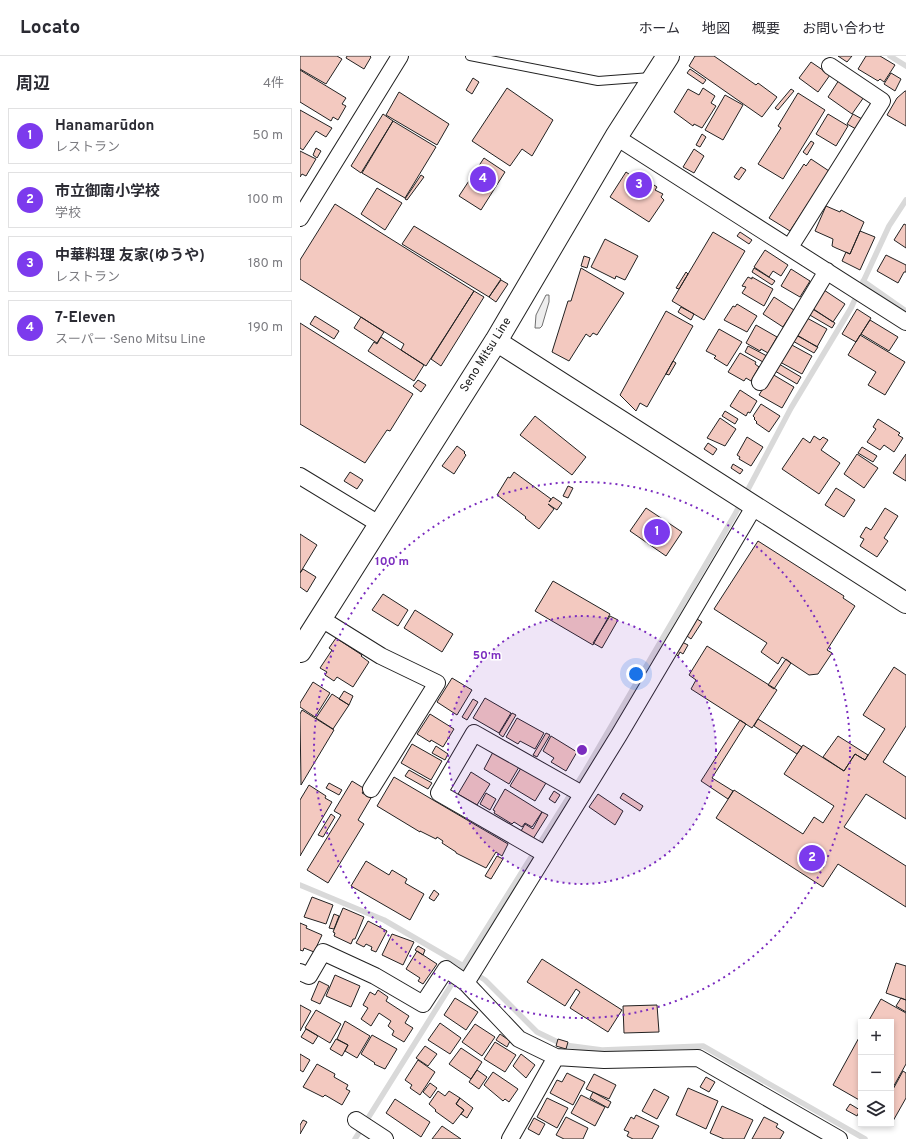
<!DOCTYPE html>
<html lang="ja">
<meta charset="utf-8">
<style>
:root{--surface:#fff;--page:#f2f2f3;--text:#2b2b33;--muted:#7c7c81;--line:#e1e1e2;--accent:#7c3aed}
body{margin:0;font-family:Overpass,"Noto Sans JP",sans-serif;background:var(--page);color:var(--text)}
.controls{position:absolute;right:12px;bottom:12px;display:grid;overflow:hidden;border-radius:0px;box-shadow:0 2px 6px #0003}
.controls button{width:36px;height:36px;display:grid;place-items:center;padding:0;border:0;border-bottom:1px solid var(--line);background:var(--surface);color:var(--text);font:20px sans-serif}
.you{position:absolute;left:336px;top:618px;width:14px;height:14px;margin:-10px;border:3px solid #fff;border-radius:50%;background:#1a73e8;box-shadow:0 0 0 6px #1a73e833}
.badge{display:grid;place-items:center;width:26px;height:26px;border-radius:50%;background:var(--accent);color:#fff;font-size:13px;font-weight:700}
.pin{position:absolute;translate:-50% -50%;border:2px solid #fff;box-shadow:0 1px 4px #0006}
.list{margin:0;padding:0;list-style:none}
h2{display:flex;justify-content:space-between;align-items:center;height:52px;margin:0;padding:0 16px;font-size:17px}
h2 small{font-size:13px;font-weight:400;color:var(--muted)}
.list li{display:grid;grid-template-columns:26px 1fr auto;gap:12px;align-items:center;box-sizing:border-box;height:56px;margin:0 8px 8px;padding:0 8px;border:1px solid var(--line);border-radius:0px}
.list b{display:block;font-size:15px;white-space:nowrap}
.list p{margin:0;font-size:13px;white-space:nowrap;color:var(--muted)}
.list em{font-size:13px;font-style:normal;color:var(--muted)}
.icon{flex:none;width:22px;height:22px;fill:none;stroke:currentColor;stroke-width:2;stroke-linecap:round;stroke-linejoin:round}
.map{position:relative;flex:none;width:606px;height:1083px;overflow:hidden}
header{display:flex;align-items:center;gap:24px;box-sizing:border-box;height:56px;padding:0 20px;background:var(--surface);border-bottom:1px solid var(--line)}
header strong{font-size:19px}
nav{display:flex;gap:22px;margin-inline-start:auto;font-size:14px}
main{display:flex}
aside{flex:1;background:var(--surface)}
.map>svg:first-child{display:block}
.green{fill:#eee;stroke:#6f6f6f}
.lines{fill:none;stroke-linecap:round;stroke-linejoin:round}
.stream{stroke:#d9d9d9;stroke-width:5.5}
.building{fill:#f3c9c0;stroke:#222}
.service-casing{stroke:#222;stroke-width:10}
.minor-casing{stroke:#222;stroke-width:18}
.tertiary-casing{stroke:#222;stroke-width:22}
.primary-casing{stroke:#222;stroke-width:24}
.service{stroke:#fff;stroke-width:8}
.minor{stroke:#fff;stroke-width:16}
.tertiary{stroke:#fff;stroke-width:20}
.primary{stroke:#fff;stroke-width:22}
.ring{fill:none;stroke:#7b2cbf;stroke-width:2;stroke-dasharray:2 4}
.labels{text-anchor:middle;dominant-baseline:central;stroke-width:3;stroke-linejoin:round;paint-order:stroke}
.street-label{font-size:12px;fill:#222;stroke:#fff}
.centre{fill:#7b2cbf;stroke:#fff;stroke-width:2}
.ring-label{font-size:12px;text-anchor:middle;font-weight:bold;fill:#7b2cbf;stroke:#fff;stroke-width:3;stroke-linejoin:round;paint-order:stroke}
</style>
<header>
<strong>Locato</strong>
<nav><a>ホーム</a><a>地図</a><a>概要</a><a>お問い合わせ</a></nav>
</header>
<main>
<aside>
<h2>周辺<small>4件</small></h2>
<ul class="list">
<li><span class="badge">1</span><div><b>Hanamarūdon</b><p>レストラン</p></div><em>50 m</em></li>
<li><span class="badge">2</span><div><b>市立御南小学校</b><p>学校</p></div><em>100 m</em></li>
<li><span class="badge">3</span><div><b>中華料理 友家(ゆうや)</b><p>レストラン</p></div><em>180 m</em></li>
<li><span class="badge">4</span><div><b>7-Eleven</b><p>スーパー · Seno Mitsu Line</p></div><em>190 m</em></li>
</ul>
</aside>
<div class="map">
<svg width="606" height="1083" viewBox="0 0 606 1083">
<rect width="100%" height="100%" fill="#fff"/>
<path class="green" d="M246,239h3v7l-7,24 -2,2h-5l1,-13z"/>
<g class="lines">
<path class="stream" d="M590,0l16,10
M563,225l43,30
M0,829l84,35 81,47
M174,917l11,7 52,52 27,13 38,5 101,-4 162,93
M55,1083l230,-368 149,-255 57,-108 60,-100 38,-82 17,-26"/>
</g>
<path class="building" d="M0,0h37l5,3 -16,25 -26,-15z
M47,0h23l1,1 -7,12 -18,-11z
M395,0h19l42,29 2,-2 19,14 -15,20 -73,-51z
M538,0h14l-5,6z
M566,0h14l15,9 -11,17 -4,-3 -2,2 -20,-12z
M511,6l19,13 -12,17 -19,-14z
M390,13l16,11 -3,4 -16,-11z
M0,14l46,28 -4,6 4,2 -8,14 -5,-3 -2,4 -31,-19z
M591,17l10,6 -6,12 -11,-7z
M173,22l6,4 -7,12 -6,-4z
M539,24l25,17 -12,17 -24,-17z
M207,32l46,32 -21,36 -10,-7 -12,17 -38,-25z
M403,32l12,8 -4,7 5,3 -14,22 -8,-4 -1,2 -19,-14 14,-23 11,6z
M491,33l3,2 -16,19 -3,-2z
M605,35h1v35l-19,-11 10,-17z
M99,36l50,32 -12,21 -51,-30z
M498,37l27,17 -42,69 -25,-15 23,-36 -3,-2z
M425,39l18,10 -20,35 -18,-10z
M0,54l32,18 -6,9 -10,-6 -13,19 -3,-2z
M83,58l10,7 -32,52 -10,-7z
M528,58l20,12 -12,20 -20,-12z
M553,58l9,5 -6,10 -9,-5z
M93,65l43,26 -31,51 -43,-25z
M402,78l4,3 -6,10 -4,-2z
M511,85l3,2 -7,12 -4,-3z
M16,92l5,3 -4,7 -4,-3z
M394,93l10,7 -10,17 -11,-6z
M0,95l16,8 -10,17 -4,-2 -2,3z
M184,102l21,14 -24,38 -22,-14z
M511,103l18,12 -39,60 -21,-13 35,-54 2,2z
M441,111l5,3 -7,10 -5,-3z
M326,116l17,12 3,-4 11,7 -2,3 8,4 -2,3 3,3 -15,22 -39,-25z
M121,119l3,2 -17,23 -2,-1z
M77,132l25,15 -17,27 -24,-16z
M35,148l139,87 -48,75 -25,-16 3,-6 -104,-65v-19z
M526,150l14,6 1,-2 23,12 -14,32 -14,-6 -4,-2 1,-7 -18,-8z
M604,168l2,1v23l-12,-8z
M114,170l87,53 -12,18 -87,-53z
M560,175l15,6 -15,33 -18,-9 4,-9 4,2z
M413,176l32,19 -41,69 -32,-19z
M440,176l12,8 -3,4 -12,-8z
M305,183l33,17 -13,24 -9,-4 -1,3 -24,-12z
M465,194l23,15 -7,11 -8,-5 -4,6 -15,-10z
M586,199l20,10v7h-2l-6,11 -21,-12z
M284,200l6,2 -3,10 -6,-2z
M281,212l43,25 -27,42 -4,-2 -3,4 -4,-3 -17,27 -17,-9 16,-51h3z
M454,212l21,13 -3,4 -20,-13z
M491,213l19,12 -10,16 -19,-11z
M386,216l2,2 -9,15 -3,-1z
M448,221l4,2v-2l21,12 -9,17 -22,-13 4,-6 -4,-1z
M201,224l7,4 -12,18 -7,-5z
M524,234l21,14 -12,18 -21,-14z
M174,235l10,6 -43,69 -10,-7z
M474,241l20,13 -11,17 -20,-13z
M437,248l20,12 -10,16 -23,-12 9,-14 2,1z
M381,251l13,7 -3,6 -13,-8z
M511,252l24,15 -3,5 -24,-14z
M557,253l14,9 -15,24 -14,-8z
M366,255l27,15 -46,81 -7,-4 -4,8 -16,-16z
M15,260l24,15 -5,8 -24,-15z
M61,261l23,15 -7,11 -23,-15z
M507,262l20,11 -10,18 -20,-12z
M570,264l28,17 -9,14 -28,-17z
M0,267l113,71 -23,37 -3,-1 -22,33 -65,-39z
M456,269l21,12 -9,16 -7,-4 -1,2 -14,-8z
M419,273l23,13 -15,24 -13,-8 2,-2 -10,-5z
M494,278l24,13 -4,6 -23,-13z
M560,279l45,27 -20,33 -17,-10 8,-13 -28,-17z
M81,281l43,28 -10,16 -46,-30 6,-9 3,2z
M490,288l22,12 -10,18 -22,-12z
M448,290l19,10 -4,6 -18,-10z
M440,297l16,9 -1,2 4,3 -8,14 -5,-3 -2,3 -16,-9z
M373,305l3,2 -7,12 -3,-1z
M479,308l22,13 -4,7 -22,-13z
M472,318l22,13 -12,21 -23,-13z
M118,324l8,5 -5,7 -8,-6z
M440,334l17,11 -7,12 -2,-1 -2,4 -16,-10z
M461,348l19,12 -11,16 -13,-9 1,-1 -3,-3 1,-1 -2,-2z
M425,355l13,8 -3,5 -13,-8z
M235,360l51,41 -14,18 -52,-40z
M420,362l16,11 -11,17 -18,-8z
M578,363l22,14 -2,2 5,3 -9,14 -10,-7 -4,5 -13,-8 9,-13 -3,-2z
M514,380l6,4 3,-3 5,3 -7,10 19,13 -21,31 -37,-25 21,-31 7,5z
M447,381l16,10 -12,19 -12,-7 1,-2 -3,-2z
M408,387l9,6 -4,6 -9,-6z
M157,390l8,6 -1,1 2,2 -12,19 -12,-8z
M562,391l15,9 -4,6 -15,-9z
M557,398l21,14 -14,20 -20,-14z
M606,398v27l-13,-8z
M433,408l10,6 -3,4 -9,-6z
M50,416l13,8 -6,9 -13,-8z
M214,416l37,27 -2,3 4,-5 9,6 -5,7 -9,-6 6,5 -15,20 -14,-11 1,-1 -29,-22 11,-18 2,1z
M268,430l5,2 -5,10 -5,-2z
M536,432l19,12 -11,17 -19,-12z
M346,452l36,24 -16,24 -36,-25z
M585,452l13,8 -14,22 4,3 -11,16 -17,-11 4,-7 -4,-2 6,-10 5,3z
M0,478l17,11 -17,28z
M458,485l86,55 -1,2 12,8 -28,44 5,3 -14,21 -9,1 -27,-18 -4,7 -17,-12 6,-9 -53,-34z
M3,513l13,8 -9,15 -7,-5v-14z
M253,525l57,33 -17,31 -58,-34z
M83,538l25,16 -10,16 -26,-16z
M115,554l38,24 -11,18 -38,-24z
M310,560l8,4 -16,28 -9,-5z
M397,563l5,3 -11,17 -4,-3z
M36,582l26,17 -1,1 8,6 -16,25 -16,-10 -3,4 -9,-6 2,-3 -7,-4 12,-18 -3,-2z
M382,586l6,3 -5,9 -3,-2 -2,4 -2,-2z
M407,590l70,44 -25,38 -61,-39 5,-9 -7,-5z
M486,603l5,4 -17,26 -6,-4z
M594,611l12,8v51l-23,36 23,15v42l-40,-25 -22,33 62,39v41l-68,-43 -15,23 -107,-69 18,-28 69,44 11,-17 9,6 11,-17 -50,-32 19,-29 41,26 11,-17 10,6 20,-31 -22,-14z
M152,622l20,12 -15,25 -20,-13z
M13,626l17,11 -15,24 -15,-10v-4z
M44,635l9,5 -4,9 -10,-6z
M32,638l17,11 -16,24 -17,-11z
M185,642l26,15 -12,20 -26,-15z
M173,643l5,3 -11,18 -5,-3z
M2,654l32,20 -33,55 -1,-71z
M212,657l4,2 -13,22 -4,-3z
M130,658l24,15 -11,18 -12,-7 -1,2 -13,-8z
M217,662l27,15 -9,16 -15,-8 -2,3 -12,-7z
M458,663l44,28 -5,7 -43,-28z
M440,664l6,4 -34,54 21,13 -5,8 -27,-18z
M246,677l4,2 -13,22 -4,-2z
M251,680l26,16 -11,19 -15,-9 3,-4 -11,-7z
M538,680l30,19 -3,5 -10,-6 -11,17 -21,-14z
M112,688l30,17 -11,19 -30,-17z
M136,690l12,8 -3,6 -13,-7z
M193,696l26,15 -10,17 -25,-15z
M221,712l25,15 -11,18 -25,-15z
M109,714l23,13 -4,6 -23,-13z
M171,716l19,12 -13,21 -19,-11z
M94,721l114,67 -6,12 -6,-4 -10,16 -30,-15v-1l-14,-9 1,-2 -6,-4 -1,2 -16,-8v1l-43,-26z
M52,725l13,8 -3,4 9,5 -13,22 6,4 -36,59 -21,-13 34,-55 -7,-4z
M29,727l13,7 -3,5 -13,-7z
M9,729l17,11 -1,2 7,4 -32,54v-56z
M205,733l37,23 -10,15 -7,-4 -3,4 -8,-5 -2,2 -18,-11 1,-2 -2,-1z
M254,735l6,4 -5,8 -6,-4z
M186,737l10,6 -6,11 -10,-6z
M323,737l20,13 -3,5 -20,-13z
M298,738l25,17 -8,14 -26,-18z
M242,756l6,3 -15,24 -12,-8 4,-7 8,5z
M31,758l4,3 -12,20 -5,-2z
M197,800l6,3 -12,20 -6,-3z
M66,805l23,14 3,-5 15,9 -2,4 19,11 -14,26 -59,-34z
M134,834l5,4 -5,7 -5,-3z
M12,841l21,8 -7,19 -22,-7z
M43,852l21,9 -9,22h-2l-2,5 -17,-8 1,-3 -2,-1z
M34,858l5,2 -5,13 -5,-1z
M68,865l19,10 -11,21 -5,-2 1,-3 -6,-3 -2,3 -8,-4z
M0,867l7,3 -1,2 16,7 -8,17 -10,-4 -1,3 -3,-1z
M92,878l22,8 -11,23 -21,-10z
M118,890l7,4 -2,5 -8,-5z
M117,895l20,13 -14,20 -5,-3 2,-3 -14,-9z
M242,903l80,51 -14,22 -38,-24 10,-16 -4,-3 -11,17 -38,-24z
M596,907l10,3v34l-20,-7z
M35,919l25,11 -9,21 -25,-11z
M19,925l10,5 -9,18 -9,-4z
M78,934l10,7 -2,4 23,15 -4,7 8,5 -9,14 -12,-7 2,-4 -6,-5 3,-5 -12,-8 -8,13 -10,-7 7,-11 -5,-3 7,-13 5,3z
M155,942l23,14 -12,18 -22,-15z
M601,942l5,2v12l-10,-6z
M581,943l25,14v51l-15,27v-69h-23z
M0,949l11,6 -11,20z
M357,949l2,27 -35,1 -1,-27z
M16,954l25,14 -11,19 -25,-15z
M45,965l25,15 -13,22 -12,-7 3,-6 -11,-6z
M140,967l21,15 -11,16 -22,-14z
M175,968l20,13 -13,19 -20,-14z
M6,973l12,7 -5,8 -12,-7z
M200,978l10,7 -3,6 -11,-7z
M561,978v67l-28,-16z
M72,979l25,14 -12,20 -11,-5 1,-1 -14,-9z
M36,983l12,6 -6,11 -12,-7z
M258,983l10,3 -2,7 -10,-3z
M195,986l21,13 -11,17 -21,-13z
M125,990l12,8 -9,12 -12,-8z
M161,992l21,14 -11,17 -22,-15z
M0,998l10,6 -7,12 -3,-2z
M221,998l14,11 -9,13 -13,-12z
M118,1004l17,12 -15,23 -10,-7 2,-3 -7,-5z
M17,1008l18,10 -1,3 14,8 -2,4 4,2 -8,14 -17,-10 -2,2 -20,-10z
M177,1014l10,7 -8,12 -10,-7z
M603,1015l3,2v25l-13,23 -2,-1v-27z
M193,1016l25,17 -9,13 -4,-3 -2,2 -19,-16z
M267,1017l18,9 -12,23 -23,-12 7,-13 5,2z
M294,1018l22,11 -7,14 -23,-10z
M406,1021l9,5 -6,10 -9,-5z
M130,1027l7,5 -7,10 -7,-6z
M388,1032l30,13 -12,28 -30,-14z
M354,1033l15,8 -12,22 -15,-8z
M138,1035l7,5 4,-5 11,7 -4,6 8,6 -11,14 -18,-13 1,-1 -7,-6z
M293,1036l18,10 -3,6 -18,-10z
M281,1039l24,12 -10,19 -24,-13z
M160,1042l13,10 -6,10 -6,-4 3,-4 -8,-6z
M247,1042l21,10 -11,20 -20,-11z
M95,1043l35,23 -9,15 -35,-24z
M550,1048l10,6 -3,6 -11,-6z
M422,1050l31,14 -9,19h-20l-14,-6z
M336,1059l23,11 -7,13h-19l-6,-3 2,-4 -5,-2 7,-13 3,2z
M266,1061l22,11 -5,11h-19l-8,-4z
M464,1061l14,7 -2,3 8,5 -4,7h-28z
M234,1062l11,6 -6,11 -11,-6z
M3,1064l4,2 -7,12v-9z
M142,1070l19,13h-29z"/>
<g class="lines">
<defs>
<path id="service" d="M170,0l128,25 53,-4"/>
<path id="minor" d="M316,81l290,185
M0,162l100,-162
M490,191l92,-146 -52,-35
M460,326l67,-111
M0,420l79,48
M20,562l61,38 56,27 -66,106
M245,798l-106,-61 35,-60 108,61
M0,916l9,4 14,-24 52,24 48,28 23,-35 20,14 153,-248 135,-228
M166,927l53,56 37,18 48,3 94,-2 141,81
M56,1064l29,19
M210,1083l46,-82"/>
<path id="tertiary" d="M196,285l410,262"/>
<path id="primary" d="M0,595l196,-310 120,-204 52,-81"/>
</defs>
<use href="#service" class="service-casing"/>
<use href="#minor" class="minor-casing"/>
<use href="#tertiary" class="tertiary-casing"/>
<use href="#primary" class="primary-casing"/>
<use href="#service" class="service"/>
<use href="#minor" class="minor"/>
<use href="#tertiary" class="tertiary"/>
<use href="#primary" class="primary"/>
</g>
<circle cx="282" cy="694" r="134" fill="#7b2cbf" fill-opacity=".12"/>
<g class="ring">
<circle cx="282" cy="694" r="134"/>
<circle cx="282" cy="694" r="268"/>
</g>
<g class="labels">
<g class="street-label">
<text transform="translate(186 299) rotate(-58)">Seno Mitsu Line</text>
</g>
</g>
<circle cx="282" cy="694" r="6" class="centre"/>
<g class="ring-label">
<text x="92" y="509">100 m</text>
<text x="187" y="603">50 m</text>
</g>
</svg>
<div class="controls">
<button>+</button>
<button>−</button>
<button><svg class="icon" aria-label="layers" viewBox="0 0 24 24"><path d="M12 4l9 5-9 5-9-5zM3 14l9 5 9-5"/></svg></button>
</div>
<div class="you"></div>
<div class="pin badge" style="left:357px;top:476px">1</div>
<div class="pin badge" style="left:512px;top:802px">2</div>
<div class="pin badge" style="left:339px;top:129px">3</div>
<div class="pin badge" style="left:183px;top:123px">4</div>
</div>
</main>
